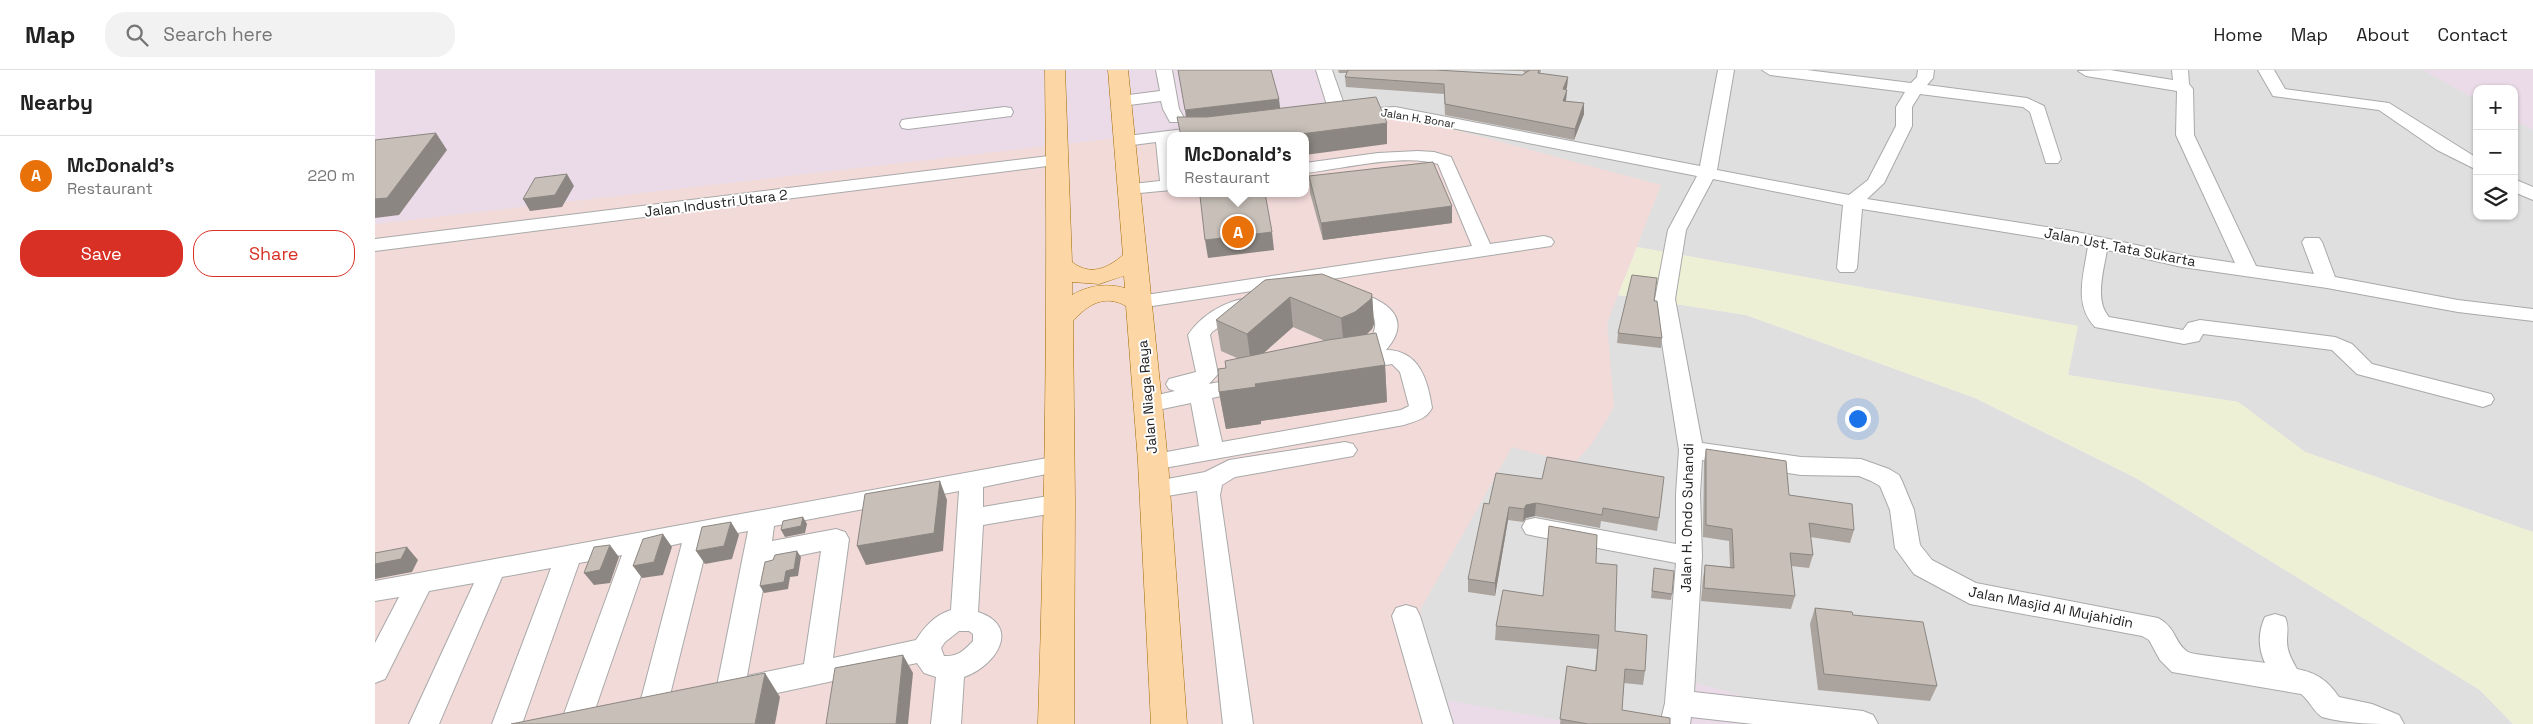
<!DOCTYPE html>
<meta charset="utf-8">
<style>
:root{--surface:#fff;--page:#f2f2f2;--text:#222;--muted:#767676;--line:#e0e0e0;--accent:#d93025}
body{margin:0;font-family:"Space Grotesk",sans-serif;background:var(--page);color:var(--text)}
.controls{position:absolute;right:15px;top:15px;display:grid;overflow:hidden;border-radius:10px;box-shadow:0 1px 4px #0004}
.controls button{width:45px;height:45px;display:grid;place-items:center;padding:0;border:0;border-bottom:1px solid var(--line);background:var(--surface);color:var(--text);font:25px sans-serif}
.you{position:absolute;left:1482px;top:348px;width:18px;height:18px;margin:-12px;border:4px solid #fff;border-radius:50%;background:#1a73e8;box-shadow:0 0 0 8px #1a73e833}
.badge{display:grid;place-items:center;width:32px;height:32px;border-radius:50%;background:var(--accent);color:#fff;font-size:16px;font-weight:700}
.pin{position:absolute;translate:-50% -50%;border:2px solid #fff;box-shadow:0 1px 5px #0006}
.popup{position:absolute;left:792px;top:62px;width:142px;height:65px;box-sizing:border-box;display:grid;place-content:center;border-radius:10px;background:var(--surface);filter:drop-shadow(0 1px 4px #0005);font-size:16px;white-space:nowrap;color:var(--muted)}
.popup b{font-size:19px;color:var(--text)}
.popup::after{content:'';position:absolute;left:50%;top:100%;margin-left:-10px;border:10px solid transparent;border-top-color:var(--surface)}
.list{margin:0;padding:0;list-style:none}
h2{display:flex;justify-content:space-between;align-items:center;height:65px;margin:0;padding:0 20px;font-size:21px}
h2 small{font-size:16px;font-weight:400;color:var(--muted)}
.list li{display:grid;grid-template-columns:32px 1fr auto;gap:15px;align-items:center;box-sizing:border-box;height:80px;padding:0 20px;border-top:1px solid var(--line)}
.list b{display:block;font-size:19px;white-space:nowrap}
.list p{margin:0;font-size:16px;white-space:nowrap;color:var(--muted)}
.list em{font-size:16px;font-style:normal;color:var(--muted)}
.actions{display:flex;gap:10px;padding:15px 20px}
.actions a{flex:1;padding:11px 0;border:1px solid var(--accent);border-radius:20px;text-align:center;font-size:18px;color:var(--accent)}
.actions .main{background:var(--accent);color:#fff}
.icon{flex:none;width:28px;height:28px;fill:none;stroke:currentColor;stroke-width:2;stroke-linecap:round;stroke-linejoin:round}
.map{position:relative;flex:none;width:2158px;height:654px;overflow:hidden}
header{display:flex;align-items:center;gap:30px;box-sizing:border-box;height:70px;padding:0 25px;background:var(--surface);border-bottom:1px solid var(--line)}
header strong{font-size:24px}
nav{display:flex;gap:28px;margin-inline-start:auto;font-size:18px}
.search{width:350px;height:45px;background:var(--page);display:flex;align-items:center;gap:12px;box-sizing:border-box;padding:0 18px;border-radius:20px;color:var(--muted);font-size:19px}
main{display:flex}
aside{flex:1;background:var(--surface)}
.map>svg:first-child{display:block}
.residential{fill:#e0dfdf;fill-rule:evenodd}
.commercial{fill:#f2dad9;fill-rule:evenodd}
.industrial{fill:#ebdbe8}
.farmland{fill:#eef0d5}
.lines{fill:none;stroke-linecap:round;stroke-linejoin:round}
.minor-casing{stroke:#a9a9a9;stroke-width:2}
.major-casing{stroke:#a06b00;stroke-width:1}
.minor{fill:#fff;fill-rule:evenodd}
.major{fill:#fcd6a4;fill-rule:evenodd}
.wall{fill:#aba49e;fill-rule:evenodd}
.shaded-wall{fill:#8b8681}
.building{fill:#c7bfb8;stroke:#8b8681}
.labels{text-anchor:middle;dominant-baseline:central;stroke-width:4;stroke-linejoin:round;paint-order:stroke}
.far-street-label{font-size:11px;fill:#222;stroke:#fff}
.street-label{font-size:14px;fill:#222;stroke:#fff}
</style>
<header>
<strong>Map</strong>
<div class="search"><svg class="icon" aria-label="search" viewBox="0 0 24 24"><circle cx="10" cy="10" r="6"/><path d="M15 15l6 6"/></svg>Search here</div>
<nav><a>Home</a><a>Map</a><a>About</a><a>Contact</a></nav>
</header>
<main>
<aside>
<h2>Nearby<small></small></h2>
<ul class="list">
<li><span class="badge" style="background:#e8710a">A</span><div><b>McDonald's</b><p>Restaurant</p></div><em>220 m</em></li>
</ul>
<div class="actions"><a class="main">Save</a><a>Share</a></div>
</aside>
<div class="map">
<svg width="2158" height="654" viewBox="0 0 2158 654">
<rect width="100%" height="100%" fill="#f2efe9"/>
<path class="residential" d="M0,0h2158v462l-228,-80 -67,-50 -170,-27 9,-49 -440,-79 -19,48 128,20 229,83 161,80 344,212 33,34h-767l-1,-27 -65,27h-1305zM2102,19h37v127h-37zM796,66h134v57h-134z"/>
<path class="commercial" d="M999,38l287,77 -54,138 7,84 -21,35 -19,22 -62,-17 -92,163 25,114h-1070v-500zM796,66h134v57h-134z"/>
<path class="industrial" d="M0,0h949l6,26 44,12 -999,116z
M2048,0h110v60l-19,-10v-31h-37v11z
M1304,608l66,19 1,27h-66z
M1064,629l141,25h-135z"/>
<path class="farmland" d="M1262,177l441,79 -10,49 170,27 67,50 228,80v192h-20l-33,-34 -344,-212 -161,-80 -229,-83 -128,-20z"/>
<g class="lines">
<defs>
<path id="minor" d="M781,0h16l7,39 5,9 -2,4h-12l-7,-13 -2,-8 -40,5 -8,-5 8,-5 39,-5z
M941,0h16l14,40 49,-3 305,59 18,-96h16l-17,100 132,25 19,-15 28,-54v-19l9,-15 -135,-17 -8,-5h45l104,13 6,-6 1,-7h16l-1,8 -6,7 100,13 17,8 17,53 -3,4h-12l-16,-51 -7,-5 -103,-13 -8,13v19l-28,57 -17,16 205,32 110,24 53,8 -59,-128 1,-44 -91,-15 -8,-5 32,-1 63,10 -1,-10h16l1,14 4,5 1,46 62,131 58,8 -12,-32 3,-4h14l3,4 13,35 123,23 75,9v12l-75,-9 -131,-24 -145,-21 -75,-17c-3,19 -13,51 2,67l74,13 5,-7 12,-3 135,17 17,7 20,20 119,30 3,5 -3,5 -8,3 -126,-33 -25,-24 -129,-16 -4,7 -15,3 -89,-17c-22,-23 -11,-53 -7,-81l-16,-3 -210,-34 -5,59 -3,4h-14l-3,-4 6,-63 -130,-26 -27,51 -11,69 27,144 99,14 60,2 28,10 10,6 3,6 12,29 6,35 12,15 44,23 182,35c19,10 16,25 30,34 4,3 66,9 77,11 -7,-15 -7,-31 0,-46l10,-3 10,3c4,9 2,15 2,24 0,11 5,19 10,28 20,4 30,11 42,28l33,7 27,11 5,9c-26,0 -58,0 -82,-7 -8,-5 -13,-17 -21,-23l-129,-22 -12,-12 -11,-20 -7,-4 -172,-32 -56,-30 -19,-26 -5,-38 -10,-24 -9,-5 -12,-5 -58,-1 -99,-15 -2,34 2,62 -8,136 169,19 10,4 5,9h-125l-62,-7 -1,7h-30l5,-21 11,-140 -141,-27 -9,-2 -4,-7 4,-7 9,-2 141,26v-50l3,-44 -24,-151 13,-69 29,-54 -302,-59 -60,2 -9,-17z
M1883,0h16l11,19 104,14 88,55v12l-40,-20 -58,-40 -106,-14z
M630,37l6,1 2,4 -2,4 -103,13 -6,-1 -2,-4 2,-4 6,-1z
M834,56l6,1 2,4 -2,4 -44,1v54l-42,4 -6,-1 -3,-4 3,-4 37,-4 -4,-39 -31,4 -6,-1 -3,-4 3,-4z
M1043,81l16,1 17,5 39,87 54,-8 7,2 3,4 -3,4 -412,62 -7,-2 -3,-4 3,-4 7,-2 333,-50 -34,-82c-33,-11 -97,5 -133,9v-10l73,-10z
M682,85l6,1 3,4 -3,4 -688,87v-12z
M2139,109l19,8v13l-19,-8z
M968,219c31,6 76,23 43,61 33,0 42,30 46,58 -6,11 -16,13 -28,17l-251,45 -8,-2 -4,-6 4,-6 54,-10 -8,-43 -43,9 -8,-3 -3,-5 3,-5 35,-8 -6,-2 -3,-5 3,-5 27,-7 -8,-37c15,-23 50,-43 78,-35l3,4 -3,4 -33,9 -21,15 -2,3 8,39 -9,10 40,-8 8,2 3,5 -3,5 -45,10 10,44 179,-32 8,-4 -9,-34 -8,-8 -38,6 -8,-2 -3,-5 4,-5 -4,-5 3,-5 24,-7c17,-32 -11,-36 -34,-42l-3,-4 3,-4z
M970,372l8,2 4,6 -4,6 -118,21 -13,8 -2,10 33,229h-30l-26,-233 -42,7 -9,-3 -3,-6 3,-6 59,-11 24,-12z
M683,386l8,2 4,6 -4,6 -83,17v20l77,-13 9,3 3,6 -3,6 -9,3 -77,13 -5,87c44,14 18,54 -14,65l-3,47h-30l5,-47 -12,-4 -7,-10 -187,40 -10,-3 -4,-9 32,-160 -39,7 -42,169 -4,9 -10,4 -10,-4 -4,-9 43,-164 -32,7 -60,174h-28l-1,-2 61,-167 -43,8 -57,161h-30l59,-156 -49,9 -63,147h-30l65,-141 -45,8 -44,88 -10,4v-40l24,-46 -24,4v-20zM584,421l-8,119c-16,5 -26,16 -35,30l-83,18 16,-119 -4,-7 -9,-3 -64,12 2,-15zM446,481l-17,113 -57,12 21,-114zM584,561h10l4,3v7c-9,10 -16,16 -29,15l-3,-8 4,-6z
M1031,535l10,3 4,8 33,108h-30l-31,-108 4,-8z"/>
<path id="major" d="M670,0h20l7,192c18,14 35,7 51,-7l-15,-185h20l40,392 19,262h-36l-13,-262 -12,-156c-21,-12 -38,-2 -53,15l2,182 -1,221h-36c7,-218 10,-436 7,-654zM749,206l1,12c-18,-5 -36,-3 -53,7v-13l27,2z"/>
</defs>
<use href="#minor" class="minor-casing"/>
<use href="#major" class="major-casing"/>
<use href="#minor" class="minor"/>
<use href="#major" class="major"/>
</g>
<path class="wall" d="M963,0h98l86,5 3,-2 -2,-2 -48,-1h66l-1,4 28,3 -1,10 -1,3h1l-1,11 18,2v11l-10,26 -129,-25 -1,-21 -98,-7 -1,-10 2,-4h-8z
M934,106l143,47 -129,17 -13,-47z
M890,210l107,14 2,30 -2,5 -6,5 19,31 2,37 -126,19v3l-35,5 -7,-37 7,-24 11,-10 -16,-7 -5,-31zM918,257l32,14 -61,12z
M1279,231l8,37 -1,10 -44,-5 1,-10z
M1331,379l83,46 65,35 -4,13 -40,-6 3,18 -4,13 -18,-2 4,30 -4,13 -90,-8 2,-23 2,-13 25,2 -1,-26 -26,-4 1,-75z
M1121,403l163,45 -2,13 -56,-10 -1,7 -65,-12 -9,2 -3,4 -15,-2 -13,76 -27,-4v-13l21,-75z
M1221,493l19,68 30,40 -2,14 -19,-2 -2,27 48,14h-110l7,-58 28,5 2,-22 -102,-9 1,-14z
M1279,498l18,26 -1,6 -20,-2z
M1440,538l38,7 84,71 -7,15 -112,-11 -8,-66z"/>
<path class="shaded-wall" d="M1193,7l-1,10 -5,12 1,-10z
M1192,20l-1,10 -4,11 1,-10z
M904,29l2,16 -94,12 -2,-17z
M1209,33v11l-10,26 1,-11z
M1012,53v21l-82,11v-19h-20z
M61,63l11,17 -48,65 -24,3v-19z
M192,104l7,12 -12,21 -32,4 -7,-12z
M1077,136v17l-129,17 -2,-17z
M897,162l2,18 -66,8 -3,-18z
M997,224l2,30 -2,5 -14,14 -14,5 -3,-30z
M915,227l3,30 -42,37 -4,-30z
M1010,295l2,37 -126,19v3l-35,5 -7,-37 36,-8z
M565,411l7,19 -4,51 -77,14 -9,-19z
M1161,433l-1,13 -9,2 -3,4 1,-13 2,-4z
M1134,437l-1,13 -13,76v-13z
M428,447l4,7 -2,9 -20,4 -4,-7z
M356,452l8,13 -7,24 -27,5 -9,-13z
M288,464l9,13 -9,28 -21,3 -9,-12z
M235,475l9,12 -9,26 -16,2 -10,-12z
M32,477l11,13 -6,12 -37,7v-15z
M422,481l4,6 -3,19 -8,1 -2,12 -24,4 -4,-7 26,-15z
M528,585l10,18 -5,51h-12z
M390,603l15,24 -5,27h-20z"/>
<path class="building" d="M803,0h93l8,29 -94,11z
M973,0h88l86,5 8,-5h9l-1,3 30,4 -5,12 4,1 -4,11 21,2 -9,26 -130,-25 -1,-20 -99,-7z
M1001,27l11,26 -102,13h-104l-4,-19h30z
M61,63l-49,65 -12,1v-59z
M1058,92l19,44 -131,17 -12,-47z
M192,104l-12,21 -32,4 12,-21z
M853,123h37l7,39 -67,8 -5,-44z
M947,204l50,20 -1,5 -16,13 -14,6 -51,-21 -43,37 -31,-14 49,-40z
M1257,205l25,3 -3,23h3l5,37 -44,-5z
M1001,263l9,32 -130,19 1,3 -37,5 -1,-23 8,-1 -1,-7 103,-21z
M1331,379l80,12 3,34 63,9 2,26 -45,-7 4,32 -23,-2 5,43 -91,-8 1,-23 29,3 -2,-39 -26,-4z
M1172,387l117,20 -5,41 -56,-10 -1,7 -66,-12 -10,2 -2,4 -15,-2 -14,76 -27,-4 16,-76 5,1 7,-31 46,6z
M565,411l-6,52 -77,13 8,-52z
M428,447l-2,9 -20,4 2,-9z
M356,452l-7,24 -28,5 6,-24z
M1174,456l48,9 -1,28 21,2 -2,66 32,4 -2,36 -20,-2 -3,41 48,8v6h-82l-28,-5 7,-53 29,5 3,-36 -103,-9 7,-36 40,6z
M288,464l-9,28 -21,4 10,-27z
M235,475l-10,25 -16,3 10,-26z
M32,477l-6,12 -26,5v-11z
M422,481l-3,18 -8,2 -2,11 -24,4 5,-24 8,-2 2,-5z
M1279,498l20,3 -2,23 -20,-3z
M1440,538l37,4 1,3 70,7 14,64 -113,-12z
M528,585l-7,69h-70l9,-56z
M390,603l-10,51h-244z"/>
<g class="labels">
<g class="far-street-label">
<text transform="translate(1043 48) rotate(9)">Jalan H. Bonar</text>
</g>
<g class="street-label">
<text transform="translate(341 133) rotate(-7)">Jalan Industri Utara 2</text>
<text transform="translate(1745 177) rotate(11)">Jalan Ust. Tata Sukarta</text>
<text transform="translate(772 327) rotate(-95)">Jalan Niaga Raya</text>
<text transform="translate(1312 448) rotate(-89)">Jalan H. Ondo Suhandi</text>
<text transform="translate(1676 537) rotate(11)">Jalan Masjid Al Mujahidin</text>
</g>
</g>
</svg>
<div class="controls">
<button>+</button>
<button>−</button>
<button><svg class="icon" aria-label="layers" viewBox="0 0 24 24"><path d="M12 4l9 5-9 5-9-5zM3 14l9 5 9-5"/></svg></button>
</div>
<div class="you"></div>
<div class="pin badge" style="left:863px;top:162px;background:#e8710a">A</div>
<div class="popup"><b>McDonald's</b>Restaurant</div>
</div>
</main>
